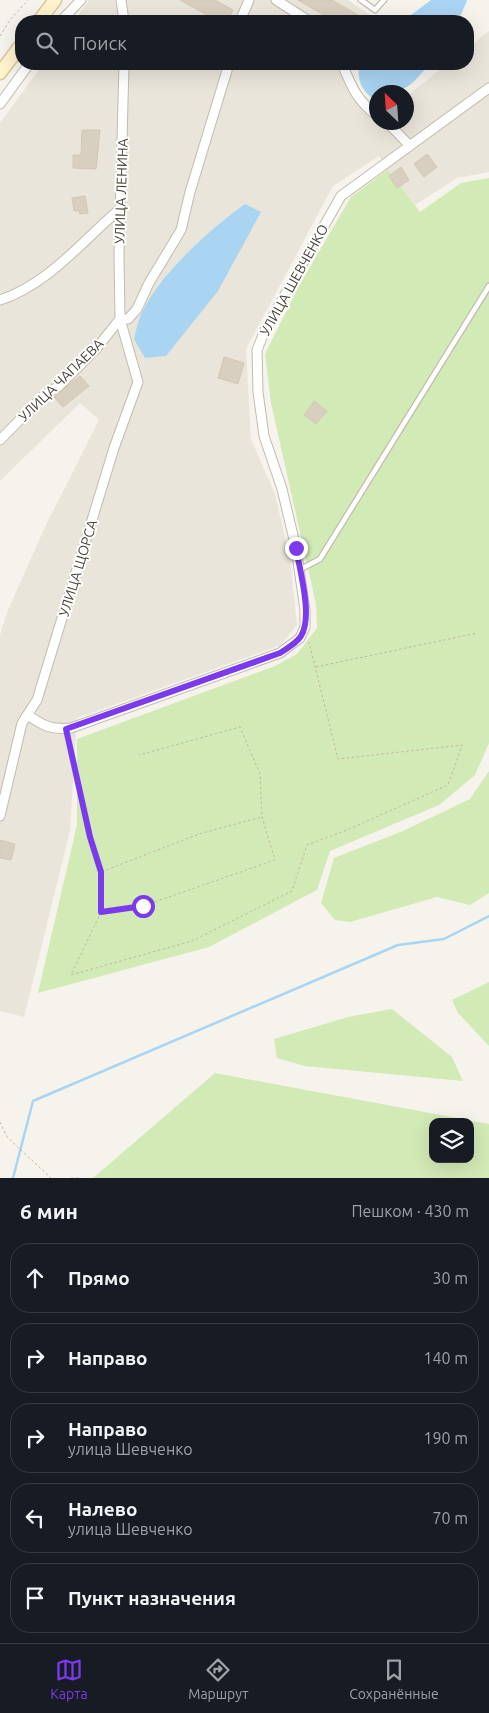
<!DOCTYPE html>
<html lang="ru">
<meta charset="utf-8">
<style>
:root{--surface:#171b24;--page:#20242c;--text:#f1f3f6;--muted:#9ea1a6;--line:#363941;--accent:#7c3aed}
body{margin:0;font-family:Ubuntu,sans-serif;background:var(--page);color:var(--text)}
.controls{position:absolute;right:15px;bottom:15px;display:grid;overflow:hidden;border-radius:10px;box-shadow:0 5px 20px #0002}
.controls button{width:45px;height:45px;display:grid;place-items:center;padding:0;border:0;border-bottom:1px solid var(--line);background:var(--surface);color:var(--text);font:25px sans-serif}
.compass{position:absolute;left:369px;top:85px;width:45px;height:45px;border-radius:50%;background:var(--surface);box-shadow:0 5px 20px #0002;rotate:335deg}
.stop{position:absolute;width:15px;height:15px;margin:-11px;border:4px solid #7c3aed;border-radius:50%;background:#fff}
.stop.end{background:#7c3aed;border-color:#fff;box-shadow:0 1px 5px #0008}
.list{margin:0;padding:0;list-style:none}
h2{display:flex;justify-content:space-between;align-items:center;height:65px;margin:0;padding:0 20px;font-size:21px}
h2 small{font-size:16px;font-weight:400;color:var(--muted)}
.list li{display:grid;grid-template-columns:32px 1fr auto;gap:15px;align-items:center;box-sizing:border-box;height:70px;margin:0 10px 10px;padding:0 10px;border:1px solid var(--line);border-radius:20px}
.list b{display:block;font-size:19px;white-space:nowrap}
.list p{margin:0;font-size:16px;white-space:nowrap;color:var(--muted)}
.list em{font-size:16px;font-style:normal;color:var(--muted)}
.icon{flex:none;width:28px;height:28px;fill:none;stroke:currentColor;stroke-width:2;stroke-linecap:round;stroke-linejoin:round}
.map{position:relative;flex:none;width:489px;height:1178px;overflow:hidden}
.search{position:absolute;background:var(--surface);box-shadow:0 5px 20px #0002;left:15px;right:15px;top:15px;height:55px;display:flex;align-items:center;gap:12px;box-sizing:border-box;padding:0 18px;border-radius:20px;color:var(--muted);font-size:19px}
.sheet{height:465px;background:var(--surface)}
nav{display:flex;justify-content:space-around;align-items:center;box-sizing:border-box;height:70px;border-top:1px solid var(--line);background:var(--surface);font-size:14px;color:var(--muted)}
nav a{display:grid;justify-items:center;gap:2px}
nav .on{color:var(--accent)}
.map>svg:first-child{display:block}
.residential{fill:#eae5da}
.green{fill:#d2eab5;fill-rule:evenodd}
.water{fill:#a9d4f2}
.lines{fill:none;stroke-linecap:round;stroke-linejoin:round}
.stream{stroke:#a9d4f2;stroke-width:2.5}
.building{fill:#d8cfc1;stroke:#d3c7b4}
.service-casing{stroke:#c2bbae;stroke-width:7}
.minor-casing{stroke:#c2bbae;stroke-width:11}
.secondary-casing{stroke:#d6c79b;stroke-width:15}
.path{stroke:#c4b79f;stroke-width:1;stroke-dasharray:2.5 2.5;stroke-linecap:butt}
.service{stroke:#fff;stroke-width:4.5}
.minor{stroke:#fff;stroke-width:9}
.secondary{stroke:#fff3cd;stroke-width:12}
.route{stroke:#7c3aed;stroke-width:6}
.labels{text-anchor:middle;dominant-baseline:central;stroke-width:4;stroke-linejoin:round;paint-order:stroke}
.street-label{font-size:14px;fill:#4b4439;stroke:#fff}
</style>
<div class="map">
<svg width="489" height="1178" viewBox="0 0 489 1178">
<rect width="100%" height="100%" fill="#f6f3ec"/>
<path class="residential" d="M89,0h259l31,21h-305z
M489,31v141l-32,6 -42,27 -36,-49 -46,30 -87,163 5,90 24,55 15,65 7,66 -16,20 -204,73 -7,113 -46,186 -24,-6v-376l8,-25 37,-83 54,-107 -19,-17 -80,78v-358l43,-59h305l12,30 16,13v15h30l1,-26 40,-32h21v-16z"/>
<path class="green" d="M388,169l32,43 41,-29 28,-5v565l-14,32 -36,30 -109,46 -13,39 -108,57 -171,46 39,-168v-86l198,-73 22,-12 20,-26 -1,-24 -45,-201 -6,-49 34,-68 52,-89z
M489,771v122l-19,12 -33,-8 -87,25 -15,-2 -14,-17 13,-45 69,-27 67,-32z
M489,982v64l-31,-33 -6,-13z
M392,1009l60,48 11,24 -158,-15 -28,-8 -3,-19 74,-22z
M215,1073l274,51v54h-396zM433,1122h37v37h-37z"/>
<path class="water" d="M431,0h36v1l-9,20h-55z
M359,64h70c-18,23 -23,28 -53,28v9c-14,-10 -19,-19 -17,-37z
M245,204l16,8 -43,79 -52,65 -21,2 -11,-19c2,-7 3,-15 6,-22 17,-41 69,-87 105,-113z"/>
<g class="lines">
<path class="stream" d="M13,1178l20,-77 365,-156 46,-6 45,-23"/>
</g>
<path class="building" d="M180,0h35l18,10 -6,11h-9z
M298,0h34l26,15 -4,6h-20z
M82,130h18l-4,39 -23,-1v-13h8z
M427,154l10,13 -13,10 -10,-13z
M401,167l8,13 -12,8 -8,-12z
M85,196l3,17 -8,1 -1,-3h-5l-2,-13z
M224,357l20,6 -6,21 -20,-6z
M80,376l9,10 -26,21 -9,-10z
M314,401l13,10 -11,13 -12,-9z
M0,840l15,4 -4,16 -11,-2z"/>
<g class="lines">
<defs>
<path id="service" d="M361,0l14,10 9,-10
M299,570l21,-11 169,-273"/>
<path id="minor" d="M121,0l3,21
M276,0l33,21
M61,21l20,-21
M240,21l9,-21
M342,64c10,23 14,35 34,51
M0,104l29,-40
M387,122l23,24
M0,300c49,-16 83,-60 121,-92
M120,319h8l9,-10 12,-26 32,-53 9,-38 39,-128
M0,440l42,-43 17,-11 37,-37 24,-30
M28,715c15,11 24,15 43,13l209,-75 20,-15 5,-11v-17l-9,-62 -14,-59 -18,-53 -6,-44 -1,-42 8,-20 76,-134 148,-108
M0,816l22,-93 15,-23 77,-252 24,-66 -18,-63 -1,-64 5,-191"/>
<path id="secondary" d="M39,21l16,-21
M0,73l21,-28"/>
</defs>
<use href="#service" class="service-casing"/>
<use href="#minor" class="minor-casing"/>
<use href="#secondary" class="secondary-casing"/>
<path class="path" d="M0,36l10,-16 18,-20
M316,667l161,-34
M68,737l22,100 11,35 98,-38 62,-17
M101,872v40l42,-6 132,-46 -13,-43 -2,-43 -20,-47 -101,28
M101,912l-30,63 121,-34 100,-50 15,-46 40,-15 101,-45 14,-40 -124,14 -29,-117
M0,1122l7,15 44,41
M71,1178h8"/>
<use href="#service" class="service"/>
<use href="#minor" class="minor"/>
<use href="#secondary" class="secondary"/>
</g>
<g class="lines">
<path class="route" d="M143,906l-42,6v-40l-11,-35 -24,-108 214,-76c6,-4 17,-10 21,-17 12,-19 -1,-65 -5,-88"/>
</g>
<g class="labels">
<g class="street-label">
<text transform="translate(121 191) rotate(-88)">УЛИЦА ЛЕНИНА</text>
<text transform="translate(294 280) rotate(-61)">УЛИЦА ШЕВЧЕНКО</text>
<text transform="translate(61 380) rotate(-44)">УЛИЦА ЧАПАЕВА</text>
<text transform="translate(78 568) rotate(-73)">УЛИЦА ЩОРСА</text>
</g>
</g>
</svg>
<div class="controls">
<button><svg class="icon" aria-label="layers" viewBox="0 0 24 24"><path d="M12 4l9 5-9 5-9-5zM3 14l9 5 9-5"/></svg></button>
</div>
<svg class="compass" viewBox="-18 -18 36 36"><path d="M0-13l5 13h-10z" fill="#e53935"/><path d="M0 13l5-13h-10z" fill="#9ea1a6"/></svg>
<div class="stop" style="left:143px;top:906px"></div>
<div class="stop end" style="left:296px;top:548px"></div>
<div class="search"><svg class="icon" aria-label="search" viewBox="0 0 24 24"><circle cx="10" cy="10" r="6"/><path d="M15 15l6 6"/></svg>Поиск</div>
</div>
<section class="sheet">
<h2>6 мин<small>Пешком · 430 m</small></h2>
<ul class="list">
<li><svg class="icon" aria-label="ahead" viewBox="0 0 24 24"><path d="M12 20V5M6 11l6-6 6 6"/></svg><div><b>Прямо</b></div><em>30 m</em></li>
<li><svg class="icon" aria-label="right" viewBox="0 0 24 24"><path d="M7 20v-9h11M14 6l5 5-5 5"/></svg><div><b>Направо</b></div><em>140 m</em></li>
<li><svg class="icon" aria-label="right" viewBox="0 0 24 24"><path d="M7 20v-9h11M14 6l5 5-5 5"/></svg><div><b>Направо</b><p>улица Шевченко</p></div><em>190 m</em></li>
<li><svg class="icon" aria-label="left" viewBox="0 0 24 24"><path d="M17 20v-9H6M10 6l-5 5 5 5"/></svg><div><b>Налево</b><p>улица Шевченко</p></div><em>70 m</em></li>
<li><svg class="icon" aria-label="arrive" viewBox="0 0 24 24"><path d="M6 21V4h12l-3 4 3 4H6"/></svg><div><b>Пункт назначения</b></div></li>
</ul>
</section>
<nav>
<a class="on"><svg class="icon" aria-label="map" viewBox="0 0 24 24"><path d="M3 6l6-2 6 2 6-2v14l-6 2-6-2-6 2zM9 4v14M15 6v14"/></svg>Карта</a>
<a><svg class="icon" aria-label="directions" viewBox="0 0 24 24"><path d="M12 3l9 9-9 9-9-9zM9 14v-3h6M13 9l2 2-2 2"/></svg>Маршрут</a>
<a><svg class="icon" aria-label="saved" viewBox="0 0 24 24"><path d="M7 4h10v16l-5-4-5 4z"/></svg>Сохранённые</a>
</nav>
